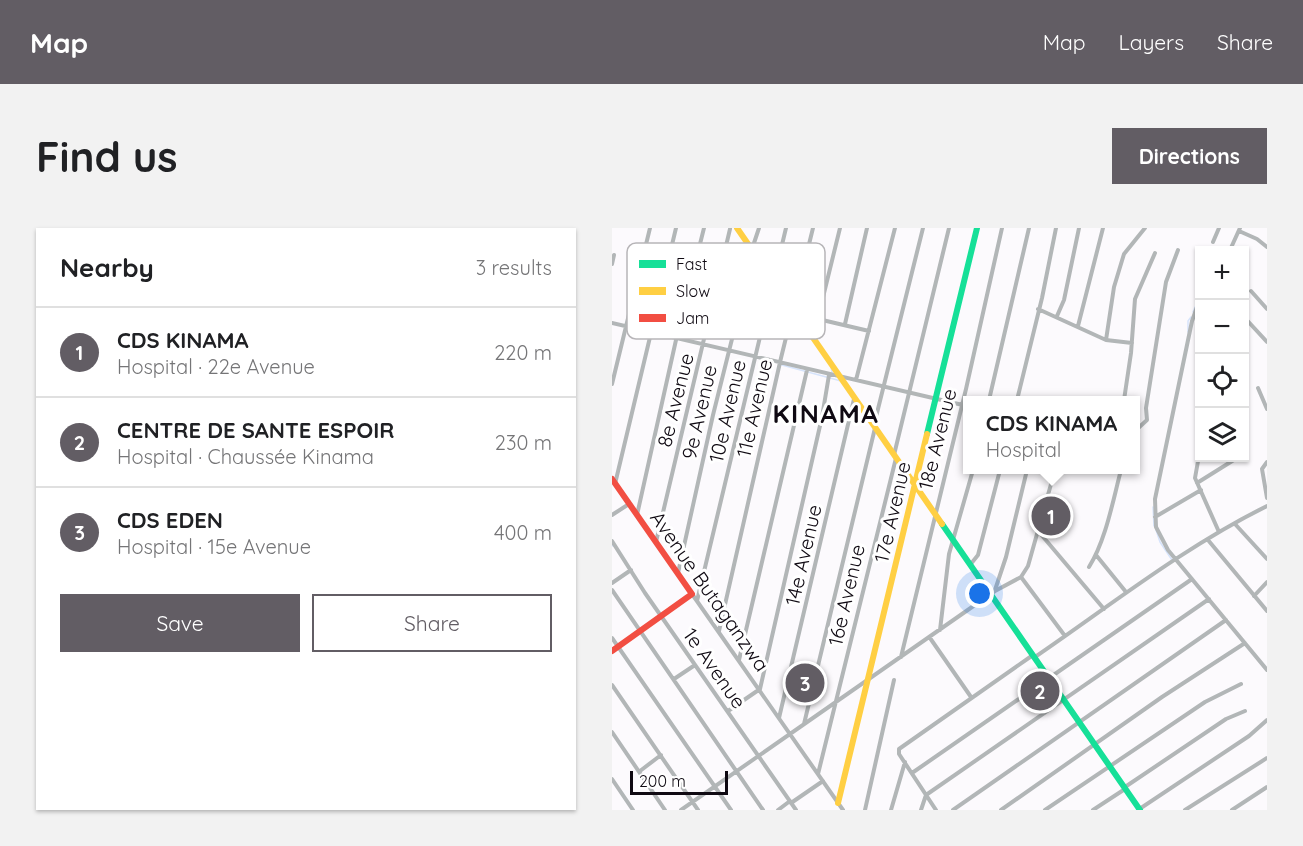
<!DOCTYPE html>
<meta charset="utf-8">
<style>
:root{--surface:#fff;--page:#f2f2f2;--text:#202124;--muted:#757577;--line:#e0e0e0;--accent:#625d64}
body{margin:0;font-family:Quicksand,sans-serif;background:var(--page);color:var(--text)}
.controls{position:absolute;right:18px;top:18px;display:grid;overflow:hidden;border-radius:0px;box-shadow:0 2px 4px #0004}
.controls button{width:54px;height:54px;display:grid;place-items:center;padding:0;border:0;border-bottom:2px solid var(--line);background:var(--surface);color:var(--text);font:30px sans-serif}
.scale{position:absolute;left:18px;bottom:15px;width:98px;box-sizing:border-box;padding-left:6px;border:3px solid #0f0912;border-top:0;font-size:16px;line-height:21px;white-space:nowrap;color:#0f0912;-webkit-text-stroke:4px #fff;paint-order:stroke}
.you{position:absolute;left:368px;top:366px;width:21px;height:21px;margin:-15px;border:4px solid #fff;border-radius:50%;background:#1a73e8;box-shadow:0 0 0 9px #1a73e833}
.badge{display:grid;place-items:center;width:39px;height:39px;border-radius:50%;background:var(--accent);color:#fff;font-size:20px;font-weight:700}
.pin{position:absolute;translate:-50% -50%;border:3px solid #fff;box-shadow:0 2px 6px #0006}
.popup{position:absolute;left:351px;top:168px;width:177px;height:78px;box-sizing:border-box;display:grid;place-content:center;border-radius:0px;background:var(--surface);filter:drop-shadow(0 2px 4px #0005);font-size:20px;white-space:nowrap;color:var(--muted)}
.popup b{font-size:22px;color:var(--text)}
.popup::after{content:'';position:absolute;left:50%;top:100%;margin-left:-12px;border:12px solid transparent;border-top-color:var(--surface)}
.list{margin:0;padding:0;list-style:none}
h2{display:flex;justify-content:space-between;align-items:center;height:78px;margin:0;padding:0 24px;font-size:26px}
h2 small{font-size:20px;font-weight:400;color:var(--muted)}
.list li{display:grid;grid-template-columns:39px 1fr auto;gap:18px;align-items:center;box-sizing:border-box;height:90px;padding:0 24px;border-top:2px solid var(--line)}
.list b{display:block;font-size:22px;white-space:nowrap}
.list p{margin:0;font-size:20px;white-space:nowrap;color:var(--muted)}
.list em{font-size:20px;font-style:normal;color:var(--muted)}
.actions{display:flex;gap:12px;padding:18px 24px}
.actions a{flex:1;padding:14px 0;border:2px solid var(--accent);border-radius:0px;text-align:center;font-size:21px;color:var(--accent)}
.actions .main{background:var(--accent);color:#fff}
.icon{flex:none;width:33px;height:33px;fill:none;stroke:currentColor;stroke-width:2;stroke-linecap:round;stroke-linejoin:round}
.map{position:relative;flex:none;width:655px;height:582px;overflow:hidden;border-radius:0px}
header{display:flex;align-items:center;gap:36px;box-sizing:border-box;height:84px;padding:0 30px;background:var(--accent);color:#fff}
header strong{font-size:28px}
nav{display:flex;gap:33px;margin-inline-start:auto;font-size:21px}
.intro{display:flex;align-items:center;justify-content:space-between;box-sizing:border-box;height:144px;padding:0 36px}
h1{margin:0;font-size:42px}
.button{padding:15px 27px;border-radius:0px;background:var(--accent);color:#fff;font-size:21px;font-weight:700}
main{display:flex;gap:36px;padding:0 36px}
aside{flex:1;background:var(--surface);border-radius:0px;box-shadow:0 2px 4px #0004}
.map>svg:first-child{display:block}
.lines{fill:none;stroke-linecap:round;stroke-linejoin:round}
.stream{stroke:#d6e4fc;stroke-width:1.5}
.street{stroke:#b2b6b7;stroke-width:4}
.fast{stroke:#16e098;stroke-width:6}
.slow{stroke:#ffcf43;stroke-width:6}
.jam{stroke:#f24e42;stroke-width:6}
.labels{text-anchor:middle;dominant-baseline:central;stroke-width:6;stroke-linejoin:round;paint-order:stroke}
.street-label{font-size:20px;fill:#0f0912;stroke:#fff}
.district-label{font-size:26px;font-weight:bold;letter-spacing:1.5px;fill:#0f0912;stroke:#fff}
.key{fill:#fff;stroke:#b7b5b8;stroke-width:1.5}
.key-label{font-size:16px;fill:#0f0912}
</style>
<header>
<strong>Map</strong>
<nav><a>Map</a><a>Layers</a><a>Share</a></nav>
</header>
<div class="intro"><h1>Find us</h1><a class="button">Directions</a></div>
<main>
<aside>
<h2>Nearby<small>3 results</small></h2>
<ul class="list">
<li><span class="badge">1</span><div><b>CDS KINAMA</b><p>Hospital · 22e Avenue</p></div><em>220 m</em></li>
<li><span class="badge">2</span><div><b>CENTRE DE SANTE ESPOIR</b><p>Hospital · Chaussée Kinama</p></div><em>230 m</em></li>
<li><span class="badge">3</span><div><b>CDS EDEN</b><p>Hospital · 15e Avenue</p></div><em>400 m</em></li>
</ul>
<div class="actions"><a class="main">Save</a><a>Share</a></div>
</aside>
<div class="map">
<svg width="655" height="582" viewBox="0 0 655 582">
<rect width="100%" height="100%" fill="#fcfafd"/>
<g class="lines">
<path class="stream" d="M581,84l4,-9
M576,104v-11l3,-4
M170,137l59,16
M219,139l1,5
M541,279l1,19
M544,302l4,12 12,18
M0,317l1,1"/>
<path class="street" d="M627,3l18,8 10,8
M601,14l6,-14
M140,21l7,-21
M618,22l10,-22
M0,36l2,-9
M639,63l16,18
M588,71l-8,22 -37,178 1,28 12,23 99,120
M426,81l68,31 26,3
M445,88l7,-16 15,-72
M632,89l23,25
M206,91l51,12
M0,95l355,83
M233,96l22,-96
M466,98l25,-98
M201,110l27,-110
M494,112l8,-53 10,-33 21,-26
M244,152l39,-152
M0,156l38,-156
M646,160l9,21
M377,172l40,-172
M405,172l25,-102 14,-70
M512,172l7,-47 4,-54 20,-46
M262,197l49,-197
M523,203l12,-11 -1,-12 20,-126 12,-32
M588,222l-5,28 24,54
M282,227l55,-227
M655,234l-5,7 5,29
M585,255l40,-25
M3,256l61,-256
M0,287l17,-11
M25,287l39,-175 28,-112
M543,289l46,-27
M623,296l32,35
M427,304l65,77
M596,312l59,71
M0,313l33,52 151,217
M44,314l74,-313
M484,327l30,37
M358,337l8,-10 22,-85
M477,339c17,-27 24,-67 32,-97
M66,345l35,-158 39,-156
M409,349l44,59
M0,355l19,-13
M0,362l151,220
M383,362l11,-33 21,-87
M80,366l151,216
M642,368l13,-14
M85,373l89,-373
M328,402l9,-76 24,-84
M107,403l62,-273 32,-130
M0,410l119,172
M318,410l41,59
M289,429l65,-268 36,-161
M423,429c76,-52 149,-110 232,-151
M127,432l68,-290
M62,451l21,-14
M0,457l86,125
M116,483l32,-22 62,-272 7,-42
M167,490l75,-319
M192,496l71,-296
M0,504l53,78
M28,543l21,-16
M300,545l280,-194
M206,546l78,-316
M0,551l21,31
M513,559l101,-68 19,-8
M179,575l32,-22
M69,582l314,-219 26,-14 7,-11 27,-96
M166,582l12,-9
M253,582l29,-130
M279,582l14,-48
M309,582l5,-15 283,-196
M324,582l-37,-56v-5l134,-94
M341,582l273,-190
M389,582l161,-113 83,-54
M433,582l160,-108 36,-18
M481,582l32,-21
M526,582l111,-74 18,-16
M573,582l82,-52
M620,582l35,-23"/>
<path class="fast" d="M315,206l50,-206
M330,296l198,286"/>
<path class="slow" d="M125,0l205,296
M226,575l89,-369"/>
<path class="jam" d="M0,251l80,115 -80,57"/>
</g>
<g class="labels">
<g class="street-label">
<text transform="translate(63 172) rotate(-76)">8e Avenue</text>
<text transform="translate(142 180) rotate(-77)">11e Avenue</text>
<text transform="translate(115 183) rotate(-77)">10e Avenue</text>
<text transform="translate(87 184) rotate(-77)">9e Avenue</text>
<text transform="translate(325 211) rotate(-76)">18e Avenue</text>
<text transform="translate(280 284) rotate(-77)">17e Avenue</text>
<text transform="translate(191 327) rotate(-77)">14e Avenue</text>
<text transform="translate(98 363) rotate(55)">Avenue Butaganzwa</text>
<text transform="translate(234 367) rotate(-77)">16e Avenue</text>
<text transform="translate(103 440) rotate(55)">1e Avenue</text>
</g>
<g class="district-label">
<text x="214" y="185">KINAMA</text>
</g>
</g>
<rect x="15" y="15" width="198" height="96" rx="9" class="key"/>
<rect x="27" y="32" width="27" height="8" fill="#16e098"/>
<rect x="27" y="59" width="27" height="8" fill="#ffcf43"/>
<rect x="27" y="86" width="27" height="8" fill="#f24e42"/>
<g class="key-label">
<text x="64" y="42">Fast</text>
<text x="64" y="69">Slow</text>
<text x="64" y="96">Jam</text>
</g>
</svg>
<div class="controls">
<button>+</button>
<button>−</button>
<button><svg class="icon" aria-label="locate" viewBox="0 0 24 24"><circle cx="12" cy="12" r="6"/><path d="M12 2v4M12 18v4M2 12h4M18 12h4"/></svg></button>
<button><svg class="icon" aria-label="layers" viewBox="0 0 24 24"><path d="M12 4l9 5-9 5-9-5zM3 14l9 5 9-5"/></svg></button>
</div>
<div class="scale">200 m</div>
<div class="you"></div>
<div class="pin badge" style="left:439px;top:288px">1</div>
<div class="popup"><b>CDS KINAMA</b>Hospital</div>
<div class="pin badge" style="left:428px;top:463px">2</div>
<div class="pin badge" style="left:193px;top:455px">3</div>
</div>
</main>
